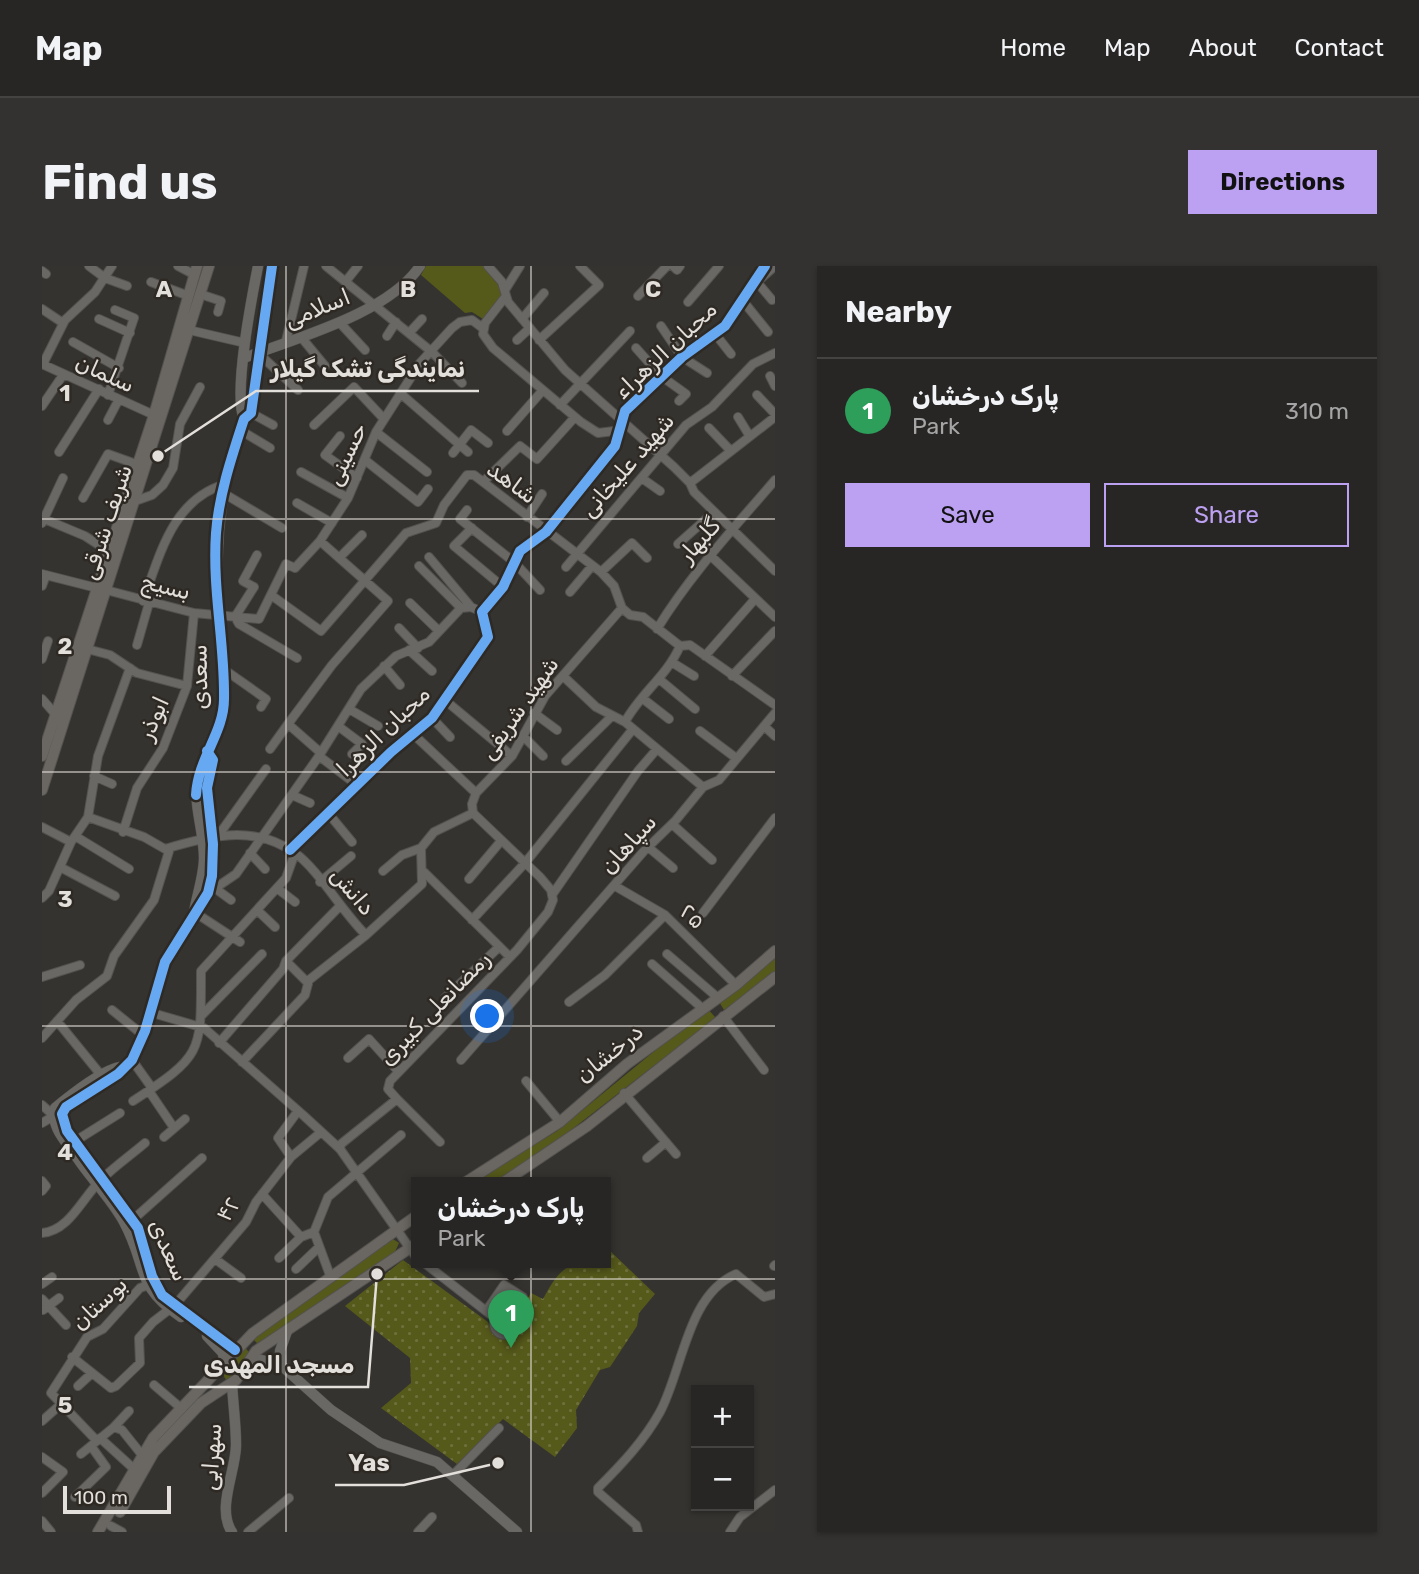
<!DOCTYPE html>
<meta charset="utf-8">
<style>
:root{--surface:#282624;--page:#343231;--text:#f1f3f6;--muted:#a5a5a6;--line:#444341;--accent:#bca0f2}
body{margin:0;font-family:Rubik,Vazirmatn,sans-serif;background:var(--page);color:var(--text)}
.controls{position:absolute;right:21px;bottom:21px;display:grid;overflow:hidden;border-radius:0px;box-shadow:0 2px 5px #0004}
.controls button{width:63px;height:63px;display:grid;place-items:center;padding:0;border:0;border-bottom:2px solid var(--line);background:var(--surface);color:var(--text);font:35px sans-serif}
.scale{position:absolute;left:21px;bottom:18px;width:108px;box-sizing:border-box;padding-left:7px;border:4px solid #e3dfdb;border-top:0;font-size:19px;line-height:24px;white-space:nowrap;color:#e3dfdb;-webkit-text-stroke:5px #2e2923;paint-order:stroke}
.you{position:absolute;left:446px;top:751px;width:24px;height:24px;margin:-18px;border:5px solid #fff;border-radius:50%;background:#1a73e8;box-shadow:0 0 0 10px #1a73e833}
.badge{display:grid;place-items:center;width:46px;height:46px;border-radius:50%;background:var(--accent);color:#fff;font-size:23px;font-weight:700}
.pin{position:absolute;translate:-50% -58px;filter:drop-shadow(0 2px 4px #0008)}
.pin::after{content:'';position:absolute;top:37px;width:24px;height:21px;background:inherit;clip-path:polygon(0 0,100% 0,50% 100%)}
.popup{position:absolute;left:369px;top:911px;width:200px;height:91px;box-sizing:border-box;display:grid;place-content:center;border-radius:0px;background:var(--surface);filter:drop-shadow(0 2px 5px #0005);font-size:23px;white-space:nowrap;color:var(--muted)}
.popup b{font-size:26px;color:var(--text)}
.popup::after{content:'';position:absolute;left:50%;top:100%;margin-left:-14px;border:14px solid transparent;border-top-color:var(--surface)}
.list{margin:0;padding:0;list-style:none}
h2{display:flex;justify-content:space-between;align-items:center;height:91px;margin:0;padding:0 28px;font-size:30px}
h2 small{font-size:23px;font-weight:400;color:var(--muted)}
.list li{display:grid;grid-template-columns:46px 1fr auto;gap:21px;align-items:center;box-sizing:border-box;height:105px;padding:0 28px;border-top:2px solid var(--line)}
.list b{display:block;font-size:26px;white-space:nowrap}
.list p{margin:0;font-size:23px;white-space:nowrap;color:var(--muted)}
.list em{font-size:23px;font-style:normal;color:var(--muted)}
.actions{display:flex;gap:14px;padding:21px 28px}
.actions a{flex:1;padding:16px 0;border:2px solid var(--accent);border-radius:0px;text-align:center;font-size:24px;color:var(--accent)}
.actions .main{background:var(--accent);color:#111}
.map{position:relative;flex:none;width:733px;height:1266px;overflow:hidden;border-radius:0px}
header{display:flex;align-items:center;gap:42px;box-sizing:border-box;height:98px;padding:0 35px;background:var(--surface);border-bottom:2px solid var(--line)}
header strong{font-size:33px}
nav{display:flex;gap:38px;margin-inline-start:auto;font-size:24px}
.intro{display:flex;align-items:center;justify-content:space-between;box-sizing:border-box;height:168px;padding:0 42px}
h1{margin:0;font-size:49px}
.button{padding:18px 32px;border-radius:0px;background:var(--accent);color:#111;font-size:24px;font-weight:700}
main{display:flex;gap:42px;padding:0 42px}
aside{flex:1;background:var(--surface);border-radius:0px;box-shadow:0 2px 5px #0004}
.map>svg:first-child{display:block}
.grass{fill:#55591a}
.park{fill:url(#park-dots)}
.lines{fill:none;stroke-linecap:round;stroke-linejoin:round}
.minor-casing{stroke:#54524f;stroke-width:10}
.tertiary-casing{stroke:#54524f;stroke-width:11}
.secondary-casing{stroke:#54524f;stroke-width:12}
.minor{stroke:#6a6865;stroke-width:8}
.tertiary{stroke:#6a6865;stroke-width:10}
.secondary{stroke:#6a6762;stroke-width:10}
.cycleway-casing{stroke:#2e2923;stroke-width:15}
.cycleway{stroke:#66a8f1;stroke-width:10}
.grid{fill:none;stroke:#e3dfdb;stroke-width:2;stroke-opacity:0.55}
.labels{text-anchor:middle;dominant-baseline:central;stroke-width:5;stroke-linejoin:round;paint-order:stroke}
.street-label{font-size:23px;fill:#e3dfdb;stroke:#2e2923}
.grid-label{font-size:23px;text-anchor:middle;font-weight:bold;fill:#e3dfdb;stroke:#2e2923;stroke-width:5;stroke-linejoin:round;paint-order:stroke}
.leader{fill:none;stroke:#e3dfdb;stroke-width:2.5}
.callout-dot{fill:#e3dfdb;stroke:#2e2923;stroke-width:2.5}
.callout-label{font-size:24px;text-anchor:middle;font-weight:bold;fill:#e3dfdb;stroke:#2e2923;stroke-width:5;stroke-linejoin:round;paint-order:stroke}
</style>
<header>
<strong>Map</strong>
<nav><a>Home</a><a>Map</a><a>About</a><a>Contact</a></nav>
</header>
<div class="intro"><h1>Find us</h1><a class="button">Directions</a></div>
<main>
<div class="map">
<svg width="733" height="1266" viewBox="0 0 733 1266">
<defs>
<pattern id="park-dots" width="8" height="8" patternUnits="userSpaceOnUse" patternTransform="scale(1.75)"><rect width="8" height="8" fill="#55591a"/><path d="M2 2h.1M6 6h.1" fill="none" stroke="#6d703b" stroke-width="1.8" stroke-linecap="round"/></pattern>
</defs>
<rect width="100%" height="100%" fill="#353330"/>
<path class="grass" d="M384,0h57l17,21 2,7 -19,25 -11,-7 -7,1 -44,-38z
M733,691v15l-51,38 -6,-10z
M665,742l8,9 -10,9 -170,132 -38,24h-25l85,-51z
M351,973l6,4 -5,11 -134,92 -7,-7z
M203,1081l5,7 -19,26h-5l-5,-9z"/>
<path class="park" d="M564,981l49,47 -16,19 -2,13 -27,41 -10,3 -24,40 1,18 -22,29 -52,-38 -46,45 -76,-56 30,-25 -1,-25 -65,-52 58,-46 85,62 4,11 12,6 9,-3 7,-13 -3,-9 -7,-5 -12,1 -6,-3 12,-16 19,14 8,-12 12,6c18,-33 24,-37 63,-37z"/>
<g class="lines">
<defs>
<path id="minor" d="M47,0l16,12 22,8
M136,0l17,9
M284,0l106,86 30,31
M446,0l14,16 6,20 57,68 109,97 16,16 4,9 81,79
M631,0l4,4 3,-4
M0,5l4,3
M304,15l12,-15
M109,16l38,14
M463,24l15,-24
M158,28l21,7 -3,11
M464,30l-21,27 -2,11 10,14 88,74 17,11 24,-3
M596,30l29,-30
M730,34l-15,-18 18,-16
M701,35l25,31
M646,36l31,-36
M0,43l21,14
M57,53l31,14
M480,53l22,-26
M298,57l25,27
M619,60l21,31 25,16
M147,64l56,13
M367,67l13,-14
M674,69l15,19
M345,70l9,-14
M259,71l24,29
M475,74l13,-12
M497,74l60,-55 -19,-19
M244,75l18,-75
M31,76l46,26
M594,82l25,28 25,18 -7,7
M216,87l40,37
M0,98l112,51
M1,98l22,-44 30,-28 17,-26
M728,110l5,10
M358,127l68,59
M66,129l26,-77 -19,-8
M715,129l18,19
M518,139l70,-74
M0,140l21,-31
M209,147l22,12
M696,151l11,18
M66,154l10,-19
M272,159l40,-38 30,32
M667,162l21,22
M198,164l30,18
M465,165l36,-41
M334,166l51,40
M298,170l-15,19 32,23
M17,186l40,-63
M411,187l18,-23 17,13
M323,194l53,42 10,-13
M259,206l47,26
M601,213l17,12
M441,216l37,-36 17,13 38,-42
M648,217l85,-66
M181,227l59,35
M41,232l25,-44 28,10
M93,235l17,-6 11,-10 10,-17 7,-44 20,-37
M255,237l35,20
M425,244l-7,9 54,43 26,28
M485,251l15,-23
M0,252l43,18 23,15
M0,257l21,-45
M430,262l-18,18 49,41
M278,275l68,60 -56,64 -44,59 33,29
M636,278l36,-32
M215,289l-14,26 11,6 -19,30 4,7 58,34
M387,291l42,50
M670,291l63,60
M297,292l23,-23
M377,300l42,42
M524,301l120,-142 26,-18 41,-43 22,-11
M559,306l31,-29 15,15
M0,308l55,14
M0,320l4,-11
M64,324l88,23 65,6 27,-55 9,4 25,-27 28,-43 28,-66 44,-69 32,-35 8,-6 12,-2 12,9
M528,326l22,-26
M229,329l50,36 85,-98 30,-10 8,-18 23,-30h7l127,97 13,14 8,22 8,7 13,2 37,29
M101,335c17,-46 29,-101 82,-117
M368,337l29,28
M357,362l19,20
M615,363c33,-54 77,-101 118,-149
M95,379l12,-42
M638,380l10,-1 85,60
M45,383l23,6 27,18 50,13
M367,384l23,21
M663,390l50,-57
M0,393l6,-18
M631,397l21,13
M342,400l16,19
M180,402l44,31 -5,8
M521,410l33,31 29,15 78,65
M690,410l43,-45
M617,413l36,30
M600,432l27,21
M0,433l14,16
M404,435l66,55
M307,443l29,17
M492,447l23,17
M390,452l18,19
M583,456c15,-28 42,-46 55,-76
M296,460l24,18 -10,10
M722,460l11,10
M658,465l36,27
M371,468l63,59
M481,470l20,20
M228,483l18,-25
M277,490l38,29
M524,495l45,-44
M52,510l18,8
M250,529l18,8
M286,547l24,29
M46,551l56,20 21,12c43,-13 90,-25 130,4 23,16 48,60 71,82l56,-51 -1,-36
M630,558l40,36
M0,561l29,15
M81,566l14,-44 26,-40 24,-62 7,-73
M33,570l54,33
M176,570l48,-67
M606,581l25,21
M248,584l101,-98 41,-34 56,-81 -6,-25 21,-25 17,-36 26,-19 69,-86 10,-35 57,-54 43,-31 40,-60
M208,587l15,16
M18,601l55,29
M341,605l19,-16 19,-7 13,-16 39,-19 -1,-9 4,-11 36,-37 33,-60 77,-88
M382,606l86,85
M427,613l32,-38
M278,616l31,-26
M573,620l50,29 71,70
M174,623l15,11
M236,623l17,13
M166,627l28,-19 83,-118 42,-67 35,-33 33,-14 32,-34 10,-1 11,5
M510,629l86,-124 19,-22
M0,632l7,-7 22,-49 17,-25 10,-61 32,-88
M215,644l18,17
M152,646l46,30
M661,647l72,-95
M430,654l53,-57 108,-134
M625,688l50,43
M610,698l50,44
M248,699l18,18
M0,711l38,-12
M403,732l54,-51
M527,736l36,-27 60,-60
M70,744l31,25
M107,746l55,16 99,87 37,34 76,108
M160,749l60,-61
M681,750l41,54
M15,755l44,54
M0,772l34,-38 31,-24 7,-20 40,-56 16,-52
M177,777l64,-74 3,-8 53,-54
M306,792l21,-19 29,32
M90,794l20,28
M419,794l183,-209 32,-31 27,-33 16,-7 56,-67
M200,796l63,-67 4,-15 57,-45
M484,815l34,41
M107,825l25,37
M582,827l52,61
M355,833l43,43
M91,835c71,-46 68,-49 68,-130l85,-93 9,-25
M0,839l11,10
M0,857l15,-9
M122,871l21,-18
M27,879l51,-32
M298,883l1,-5 56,-45 -9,-10 2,-8 127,-131 31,-38 5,-12 -2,-10 -11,-13 -67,-64
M249,891l-13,-19 20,-27
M605,892l19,-16
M0,915l4,5 -4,5
M220,928l39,43
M86,958l74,-66
M0,967c28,-2 41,-37 60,-54 13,-13 29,-24 43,-36
M237,992l22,-21 13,-5
M173,993l26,19
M381,996l72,56
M732,1000l1,-1
M254,1003l22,-21
M289,1012l-17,-46 14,-35 73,-62
M0,1018l10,-7
M0,1033l24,26
M1,1044l16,-12
M444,1045l18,-26 19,12
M452 1058a11 11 0 1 1 22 0a11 11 0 1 1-22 0Z
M30,1091l39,31 5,-2 24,-23 -1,-25 14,-16 22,-17 71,-83 10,-20 35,-45 29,-24
M112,1119l28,24
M36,1120l13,-12
M0,1155l18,-16
M72,1161l15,-16
M58,1172l34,31
M55,1175l-46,-48 36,-56 16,-8 37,-41 13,-5
M39,1188l33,-27 8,3 20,25
M0,1191l21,15 -21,21
M411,1209l46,-47
M33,1231l31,-30 -15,-21
M0,1255l9,11
M69,1260l11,6
M206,1266l41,-34
M376,1266l14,-15
M596,1266l-2,-7 -38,-33v-4c23,-23 46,-47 62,-76 23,-43 27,-117 76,-138l28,23 11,-3
M688,1266l10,-15 35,-27"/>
<path id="tertiary" d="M202,92c51,-20 144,-44 176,-92
M202,153c-11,-25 8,-123 14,-153
M165,485l6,9 -6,28 6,56 -1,32 -4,17 -43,69 -20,69 -13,29 -14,14 -52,33 -4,7 5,17 71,97 14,48 10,19 73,55
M152,646c3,-17 10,-37 10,-54 0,-26 -10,-50 -7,-76 4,-29 24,-53 27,-83 -5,-84 -16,-166 10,-248 4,-14 6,-29 17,-38l21,-147
M81,801c-15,-2 -56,31 -68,41 -5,18 11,34 21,48 15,23 35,42 48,66 24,44 10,63 57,95
M165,1070l16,17 1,9
M212,1092l27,7 50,45 49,33 57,19 80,70
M239,1099l-1,-14 7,-20
M190,1117c1,21 4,41 4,62 0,26 -20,64 -4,87"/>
<path id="secondary" d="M0,490l112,-341 43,-149
M0,524l167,-524
M424,916l94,-60 67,-58 109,-79 39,-34
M462,916l83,-56 188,-149
M214,1085l160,-107
M78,1246l34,-60 47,-49 35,-23 20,-29
M56,1266l55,-94 100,-105 163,-117"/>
</defs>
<use href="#minor" class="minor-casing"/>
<use href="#tertiary" class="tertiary-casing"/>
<use href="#secondary" class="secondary-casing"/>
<use href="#minor" class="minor"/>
<use href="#tertiary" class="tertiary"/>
<use href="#secondary" class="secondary"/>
<defs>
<path id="cycleway" d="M165,485l6,9 -6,28 6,56 -1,32 -4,17 -43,69 -20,69 -13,29 -14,14 -52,33 -4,7 5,17 71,97 14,48 10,19 73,55
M154,529c2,-37 28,-62 28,-96 1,-55 -12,-110 -8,-166 3,-39 16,-77 28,-114l7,-6 21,-147
M248,584l101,-98 41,-34 56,-81 -6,-25 21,-25 17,-36 26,-19 69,-86 10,-35 57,-54 43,-31 40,-60"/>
</defs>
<use href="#cycleway" class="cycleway-casing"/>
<use href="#cycleway" class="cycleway"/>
</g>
<path class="grid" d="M244,0v1266M489,0v1266M0,253h733M0,506h733M0,760h733M0,1013h733"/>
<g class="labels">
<g class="street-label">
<text transform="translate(275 42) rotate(-22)">اسلامی</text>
<text transform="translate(623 84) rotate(-43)">محبان الزهراء</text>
<text transform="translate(63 107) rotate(24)">سلمان</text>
<text transform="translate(304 188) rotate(-65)">حسینی</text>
<text transform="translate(585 199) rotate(-49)">شهید علیخانی</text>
<text transform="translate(470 216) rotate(36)">شاهد</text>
<text transform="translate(64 256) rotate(-72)">شریف شرقی</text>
<text transform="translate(657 274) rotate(-48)">گلبهار</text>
<text transform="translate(124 320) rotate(14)">بسیج</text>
<text transform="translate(157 411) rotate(-91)">سعدی</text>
<text transform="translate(477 442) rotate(-55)">شهید شریفی</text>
<text transform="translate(111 452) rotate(-66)">ابوذر</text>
<text transform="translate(341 465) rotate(-44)">محبان الزهرا</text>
<text transform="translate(586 578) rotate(-48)">سپاهان</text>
<text transform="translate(311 625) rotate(50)">دانش</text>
<text transform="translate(651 650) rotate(43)">۲۵</text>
<text transform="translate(392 742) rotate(-46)">رمضانعلی کبیری</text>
<text transform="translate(567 787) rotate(-39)">درخشان</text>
<text transform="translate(186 943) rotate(-56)">۴۲</text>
<text transform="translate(127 984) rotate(66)">سعدی</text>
<text transform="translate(57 1037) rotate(-43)">بوستان</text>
<text transform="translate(169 1191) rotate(-86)">سهرابی</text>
</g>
</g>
<g class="grid-label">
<text x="122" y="31">A</text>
<text x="366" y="31">B</text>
<text x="611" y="31">C</text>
<text x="23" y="135">1</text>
<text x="23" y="388">2</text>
<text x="23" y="641">3</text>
<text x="23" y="894">4</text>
<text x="23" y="1147">5</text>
</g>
<path class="leader" d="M116 190L214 125H437M335 1008L326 1121H147M456 1197L362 1219H293"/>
<g class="callout-dot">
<circle cx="116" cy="190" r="7"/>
<circle cx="335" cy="1008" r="7"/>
<circle cx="456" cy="1197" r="7"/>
</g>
<g class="callout-label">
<text x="326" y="111">نمایندگی تشک گیلار</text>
<text x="237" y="1107">مسجد المهدی</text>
<text x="327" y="1205">Yas</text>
</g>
</svg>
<div class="controls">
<button>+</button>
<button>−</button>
</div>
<div class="scale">100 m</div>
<div class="you"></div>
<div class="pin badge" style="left:469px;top:1082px;background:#2e9e5b">1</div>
<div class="popup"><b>پارک درخشان</b>Park</div>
</div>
<aside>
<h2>Nearby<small></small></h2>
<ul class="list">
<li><span class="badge" style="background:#2e9e5b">1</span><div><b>پارک درخشان</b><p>Park</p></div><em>310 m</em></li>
</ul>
<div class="actions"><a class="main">Save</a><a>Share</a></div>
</aside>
</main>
